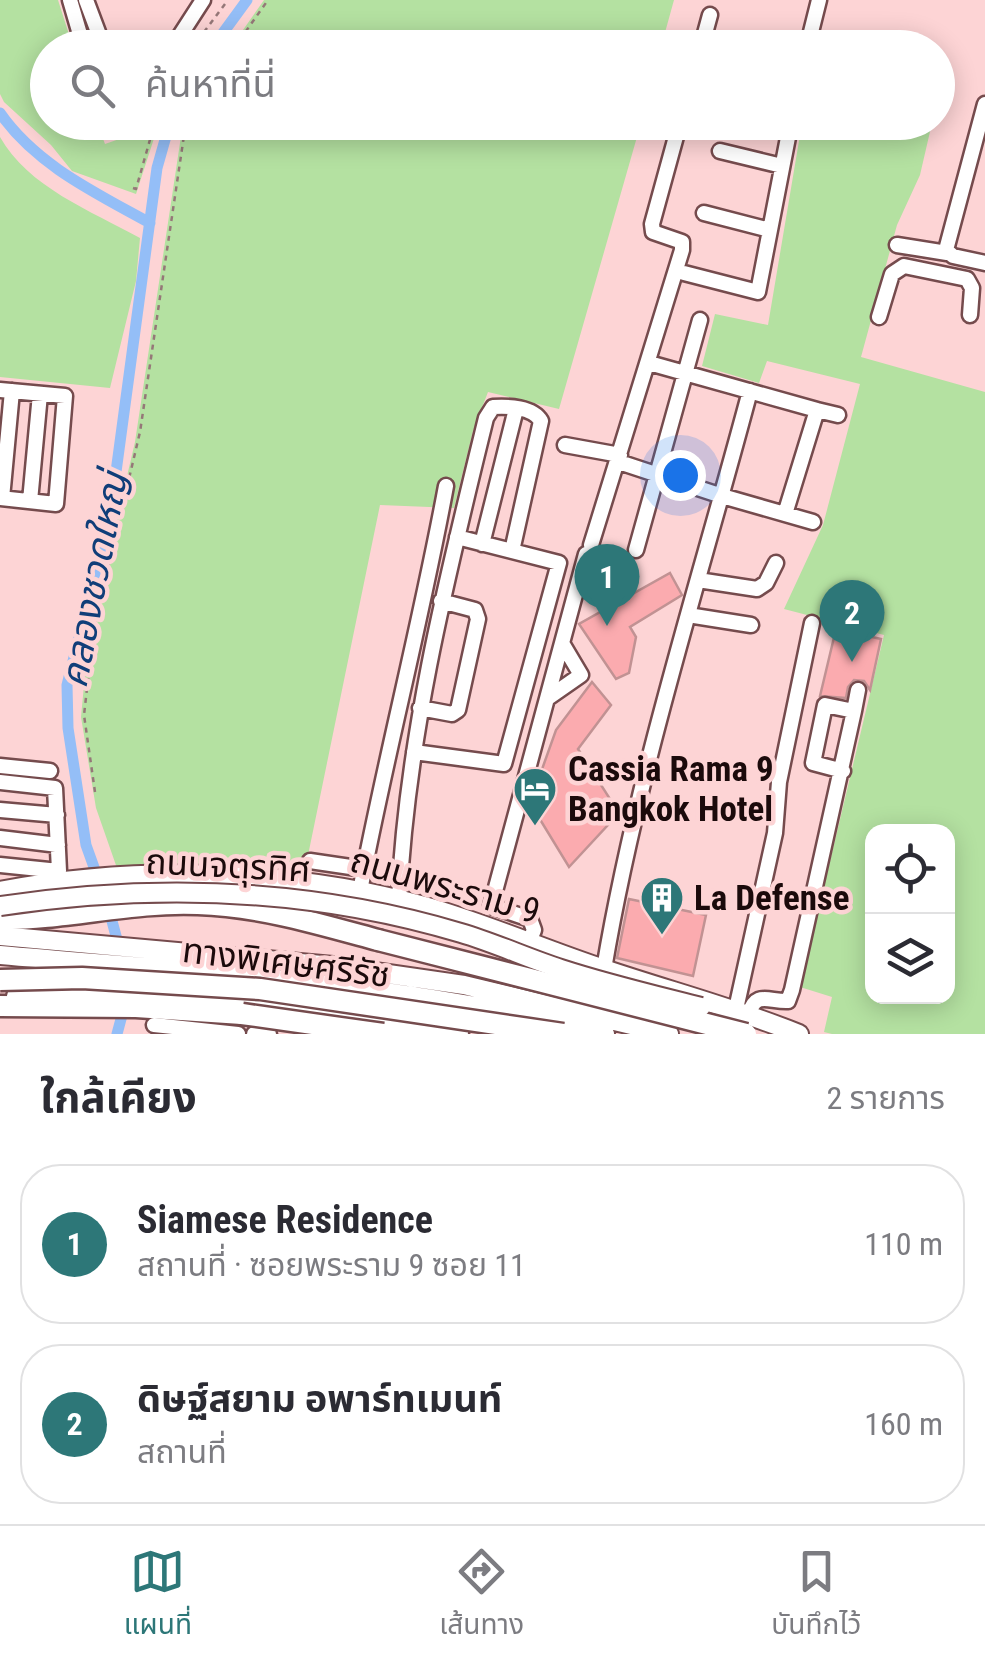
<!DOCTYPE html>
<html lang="th">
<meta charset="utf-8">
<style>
:root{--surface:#fff;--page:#f7f7f7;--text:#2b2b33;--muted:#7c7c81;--line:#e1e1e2;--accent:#2d7778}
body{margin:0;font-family:"Roboto Condensed","Noto Sans Thai",sans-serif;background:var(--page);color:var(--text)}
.controls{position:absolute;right:30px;bottom:30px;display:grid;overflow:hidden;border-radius:20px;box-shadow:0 5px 25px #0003}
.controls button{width:90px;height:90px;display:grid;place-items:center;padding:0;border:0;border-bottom:2px solid var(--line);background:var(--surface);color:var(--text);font:50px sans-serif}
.you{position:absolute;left:680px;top:475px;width:35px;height:35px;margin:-25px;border:8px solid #fff;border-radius:50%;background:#1a73e8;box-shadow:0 0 0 15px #1a73e833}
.badge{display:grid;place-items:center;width:65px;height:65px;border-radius:50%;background:var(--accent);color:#fff;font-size:32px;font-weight:700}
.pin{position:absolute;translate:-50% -82px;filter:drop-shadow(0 2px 5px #0008)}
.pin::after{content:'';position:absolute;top:52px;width:35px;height:30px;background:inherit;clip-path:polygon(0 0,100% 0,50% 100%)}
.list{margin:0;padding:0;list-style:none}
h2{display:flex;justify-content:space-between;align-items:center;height:130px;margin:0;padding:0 40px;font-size:42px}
h2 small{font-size:32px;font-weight:400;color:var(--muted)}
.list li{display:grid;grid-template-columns:65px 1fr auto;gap:30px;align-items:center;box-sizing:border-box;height:160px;margin:0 20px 20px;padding:0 20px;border:2px solid var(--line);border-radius:40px}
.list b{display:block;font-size:38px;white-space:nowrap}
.list p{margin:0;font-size:32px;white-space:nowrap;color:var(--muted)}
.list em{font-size:32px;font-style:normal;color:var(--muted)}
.icon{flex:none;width:55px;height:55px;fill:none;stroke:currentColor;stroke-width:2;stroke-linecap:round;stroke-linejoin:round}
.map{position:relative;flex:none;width:985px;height:1034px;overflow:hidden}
.search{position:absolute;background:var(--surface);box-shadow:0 5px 25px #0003;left:30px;right:30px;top:30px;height:110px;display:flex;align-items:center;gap:25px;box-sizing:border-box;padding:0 35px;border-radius:55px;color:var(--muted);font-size:38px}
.sheet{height:490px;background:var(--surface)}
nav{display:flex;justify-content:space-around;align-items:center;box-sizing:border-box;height:140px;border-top:2px solid var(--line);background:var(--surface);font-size:28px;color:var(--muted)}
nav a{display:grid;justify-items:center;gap:5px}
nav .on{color:var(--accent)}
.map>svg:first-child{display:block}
.green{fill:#b4e1a1;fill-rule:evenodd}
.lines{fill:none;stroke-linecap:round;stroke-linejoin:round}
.canal{stroke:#94bef7;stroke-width:11}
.building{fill:#fbabaf;stroke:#c19293;stroke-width:2.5}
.minor-casing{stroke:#754b4d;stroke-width:19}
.major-casing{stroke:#754b4d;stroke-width:22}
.highway-casing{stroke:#754b4d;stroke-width:25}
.path{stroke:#957778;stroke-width:2.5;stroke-dasharray:5 5;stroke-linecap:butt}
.minor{stroke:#fff;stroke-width:14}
.major{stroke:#fff;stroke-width:18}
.highway{stroke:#fff;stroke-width:20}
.major-bridge-casing{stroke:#754b4d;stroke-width:22;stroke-linecap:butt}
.highway-bridge-casing{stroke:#754b4d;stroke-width:25;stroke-linecap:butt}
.major-bridge{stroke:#fff;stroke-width:18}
.highway-bridge{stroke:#fff;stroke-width:20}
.labels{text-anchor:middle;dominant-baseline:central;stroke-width:9;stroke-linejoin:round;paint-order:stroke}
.poi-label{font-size:35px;font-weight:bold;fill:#1b0a0b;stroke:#fdd4d5;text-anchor:start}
.street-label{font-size:35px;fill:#1b0a0b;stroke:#fdd4d5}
.water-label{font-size:38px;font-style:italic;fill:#103e79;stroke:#fdd4d5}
</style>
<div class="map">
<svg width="985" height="1034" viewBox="0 0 985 1034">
<rect width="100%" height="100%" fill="#fdd4d5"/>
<path class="green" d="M0,0h58l15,47 -25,1v74l49,1 8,21 20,-7 10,-14h24l-23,71 -64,-23 -21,-26 -47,-43 -4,-8z
M264,0h410l-13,47h-430z
M183,123h458l-82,286 -71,-17 -15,39 -19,77 -74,-3 -75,365 -187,1 -22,-63 -15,-91 7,-74 47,-201z
M802,123h130l-12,52 -23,50 -36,132 124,35v642h-153l-8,-2 8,-35 -32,-10 84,-352 -100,-26 39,-84 37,-141 -93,-23 -8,22 -57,-17 13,-52 53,11zM872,832h76v164h-76z
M0,137c28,50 91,74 140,101l-4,43 -26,107 -110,-11z"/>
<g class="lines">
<path class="canal" d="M212,48l35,-48
M0,113c36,52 96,80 150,110
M100,884l-14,-39 -18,-117 -1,-43 44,-176 46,-341 13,-46
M108,906l12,45
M117,1034l8,-30"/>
</g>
<path class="building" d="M670,573l12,22 -52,32 6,10 -7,36 -13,6 -37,-55z
M836,629l45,10 -11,51 -6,-9 -10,-1 -6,7 -2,11 -26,-2z
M592,682l19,23 -33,44 41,64 -50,54 -39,-64 26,-73z
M629,899l77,16 -13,61 -76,-18z"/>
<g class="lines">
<defs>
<path id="minor" d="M70,0l14,48
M86,0l18,48
M172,48l31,-48
M701,48l9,-33
M807,48l12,-48
M985,104l-39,146 7,6 32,7
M720,151l62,15
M704,213l66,17
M897,245l50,8
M684,273l74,19 33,-170
M879,317l13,-43 12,-8 63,13 5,9 -2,27
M649,363l168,47
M0,390l65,6 -9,108 -56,-6
M565,445l55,10
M619,462l103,34 91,26
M2,498l10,-107
M30,501l10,-107
M785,514l32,-104 21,5
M482,544l34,-135
M591,545l91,-295v-8l-29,-10 -1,-8 28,-102
M636,550l64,-230
M698,580l59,9 9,-6 10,-20
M688,615l63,10
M548,698l33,-23 -19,-32
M420,708l32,6 6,-4 20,-91 -3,-9 -34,-9
M854,711l4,-21
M414,752l90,12 55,-201 -102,-26
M0,766l50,5
M0,782l55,6 4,83 -59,-6
M0,810l57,5
M0,838l58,7
M310,861l54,8
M360,891c26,-136 61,-269 86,-405
M399,899c8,-164 48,-322 87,-481l7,-11c15,-1 40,0 48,14l-29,130
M529,942l5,-12 -4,-11 -39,-13 95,-352
M604,969c33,-196 95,-386 146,-578
M736,1009l39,-176 4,-51 33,-159
M749,1014c7,-24 20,-12 39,-13l4,-11 62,-279 -29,-6 -12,58 30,8
M154,1025l84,9
M254,1034h15"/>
<path id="major" d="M0,891c137,-26 289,-22 424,15 61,17 119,43 180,63 65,22 131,39 195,65
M0,936l333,30 131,19 205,49
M0,955c202,18 407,28 605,79
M16,996l201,4 163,18 28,16"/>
<path id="highway" d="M0,919c66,1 132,-18 198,-15 62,2 121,20 180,36
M411,996l30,23
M0,1006l136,1 106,7
M380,1018l78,14"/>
</defs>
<use href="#minor" class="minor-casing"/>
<use href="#major" class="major-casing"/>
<use href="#highway" class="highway-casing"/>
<path class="path" d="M192,48l36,-48
M234,48l34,-48
M133,188l3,1 19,-67
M95,792l-11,-77 10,-88 46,-195 46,-310"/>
<use href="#minor" class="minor"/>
<use href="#major" class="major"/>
<use href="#highway" class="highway"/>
<defs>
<path id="major-bridge" d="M0,906c154,-23 311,-18 461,27 34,10 66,25 100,36 46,15 93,26 140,38"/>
<path id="highway-bridge" d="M378,940l368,94
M0,980l82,-2 178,11 303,45
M242,1014l141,20"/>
</defs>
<use href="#major-bridge" class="major-bridge-casing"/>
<use href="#highway-bridge" class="highway-bridge-casing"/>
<use href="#major-bridge" class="major-bridge"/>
<use href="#highway-bridge" class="highway-bridge"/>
</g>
<defs>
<symbol id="hotel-pin" viewBox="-11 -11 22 30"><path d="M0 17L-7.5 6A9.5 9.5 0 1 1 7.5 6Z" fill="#2d7778" stroke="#fdd4d5"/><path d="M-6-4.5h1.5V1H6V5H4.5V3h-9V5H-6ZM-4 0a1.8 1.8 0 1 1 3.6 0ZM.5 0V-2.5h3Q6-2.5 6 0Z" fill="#fff"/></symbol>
<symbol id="building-pin" viewBox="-11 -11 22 30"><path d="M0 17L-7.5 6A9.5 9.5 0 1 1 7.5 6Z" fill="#2d7778" stroke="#fdd4d5"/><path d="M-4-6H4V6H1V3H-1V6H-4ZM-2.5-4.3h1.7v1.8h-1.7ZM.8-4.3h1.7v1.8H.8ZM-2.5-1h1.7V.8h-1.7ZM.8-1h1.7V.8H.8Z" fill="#fff"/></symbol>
</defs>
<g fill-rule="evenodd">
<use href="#hotel-pin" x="510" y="764" width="50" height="68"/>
<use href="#building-pin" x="637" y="873" width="50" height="68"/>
</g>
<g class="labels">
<g class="poi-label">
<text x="568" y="769">Cassia Rama 9<tspan x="568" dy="40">Bangkok Hotel</tspan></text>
<text x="694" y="898">La Defense</text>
</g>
<g class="street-label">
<text transform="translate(228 866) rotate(3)">ถนนจตุรทิศ</text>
<text transform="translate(445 886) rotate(16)">ถนนพระราม 9</text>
<text transform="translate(286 963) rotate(7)">ทางพิเศษศรีรัช</text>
</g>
<g class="water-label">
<text transform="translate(94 580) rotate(-79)">คลองชวดใหญ่</text>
</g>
</g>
</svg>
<div class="controls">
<button><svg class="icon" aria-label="locate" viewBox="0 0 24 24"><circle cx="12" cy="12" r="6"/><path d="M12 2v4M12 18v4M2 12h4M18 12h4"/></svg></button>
<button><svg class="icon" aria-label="layers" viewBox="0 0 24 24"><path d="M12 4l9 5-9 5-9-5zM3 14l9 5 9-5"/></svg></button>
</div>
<div class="you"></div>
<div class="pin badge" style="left:607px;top:626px">1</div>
<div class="pin badge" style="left:852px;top:662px">2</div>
<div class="search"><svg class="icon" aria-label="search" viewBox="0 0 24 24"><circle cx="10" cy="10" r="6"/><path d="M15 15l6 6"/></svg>ค้นหาที่นี่</div>
</div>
<section class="sheet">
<h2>ใกล้เคียง<small>2 รายการ</small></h2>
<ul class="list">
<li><span class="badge">1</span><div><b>Siamese Residence</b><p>สถานที่ · ซอยพระราม 9 ซอย 11</p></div><em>110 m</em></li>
<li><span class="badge">2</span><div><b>ดิษฐ์สยาม อพาร์ทเมนท์</b><p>สถานที่</p></div><em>160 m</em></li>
</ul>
</section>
<nav>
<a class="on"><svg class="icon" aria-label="map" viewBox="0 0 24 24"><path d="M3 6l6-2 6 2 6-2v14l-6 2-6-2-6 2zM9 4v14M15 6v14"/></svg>แผนที่</a>
<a><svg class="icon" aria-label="directions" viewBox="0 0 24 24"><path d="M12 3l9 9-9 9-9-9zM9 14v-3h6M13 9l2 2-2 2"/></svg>เส้นทาง</a>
<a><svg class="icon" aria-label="saved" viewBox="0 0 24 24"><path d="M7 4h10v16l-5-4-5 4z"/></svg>บันทึกไว้</a>
</nav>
